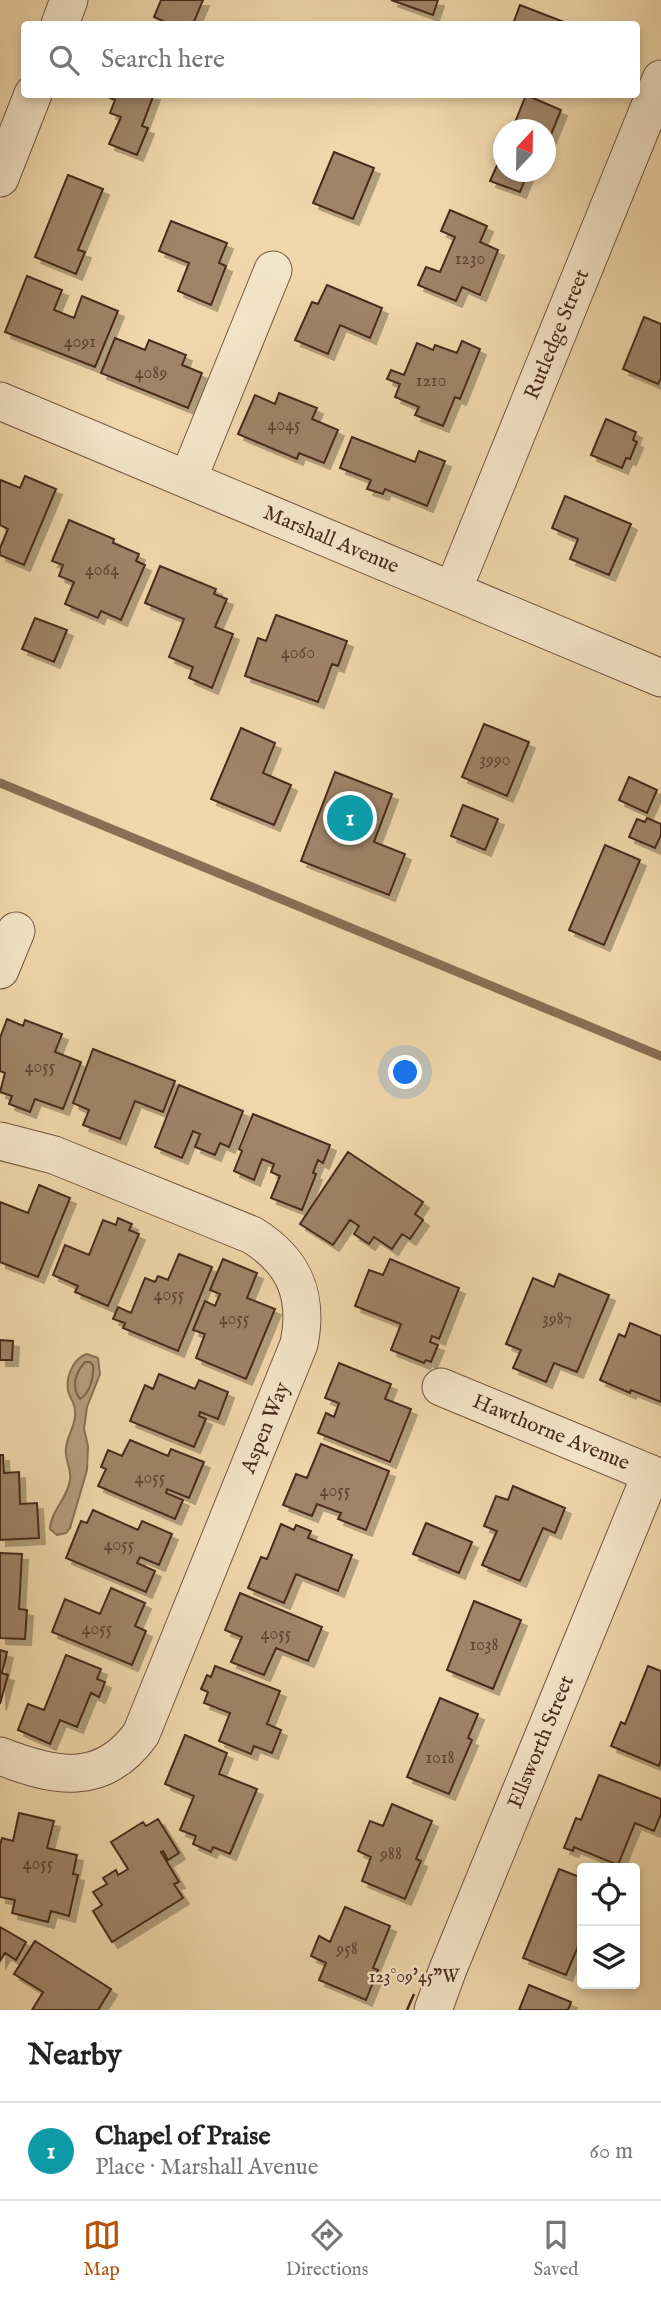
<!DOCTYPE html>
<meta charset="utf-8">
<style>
:root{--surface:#fff;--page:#f2f2f2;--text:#222;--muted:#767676;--line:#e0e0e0;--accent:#b45309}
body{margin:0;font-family:"IM FELL English",serif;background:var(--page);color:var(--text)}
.controls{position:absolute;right:21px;bottom:21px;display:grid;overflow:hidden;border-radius:7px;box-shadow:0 4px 10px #0003}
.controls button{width:63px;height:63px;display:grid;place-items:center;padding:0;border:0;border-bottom:2px solid var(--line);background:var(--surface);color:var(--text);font:35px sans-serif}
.compass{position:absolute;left:493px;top:119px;width:63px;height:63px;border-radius:50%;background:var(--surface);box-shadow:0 4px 10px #0003;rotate:22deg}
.you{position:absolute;left:406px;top:1073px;width:24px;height:24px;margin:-18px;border:5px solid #fff;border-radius:50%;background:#1a73e8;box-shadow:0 0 0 10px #1a73e833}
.badge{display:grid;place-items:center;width:46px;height:46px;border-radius:50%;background:var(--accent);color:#fff;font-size:23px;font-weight:700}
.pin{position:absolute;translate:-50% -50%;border:4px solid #fff;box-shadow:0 2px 7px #0006}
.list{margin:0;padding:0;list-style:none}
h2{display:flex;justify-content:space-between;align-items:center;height:91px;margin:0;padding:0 28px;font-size:30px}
h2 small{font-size:23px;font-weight:400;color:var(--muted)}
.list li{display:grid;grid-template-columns:46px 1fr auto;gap:21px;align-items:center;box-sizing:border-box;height:98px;padding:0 28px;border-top:2px solid var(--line)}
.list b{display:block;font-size:26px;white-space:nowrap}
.list p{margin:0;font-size:23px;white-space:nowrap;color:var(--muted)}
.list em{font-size:23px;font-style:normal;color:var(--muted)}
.icon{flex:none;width:38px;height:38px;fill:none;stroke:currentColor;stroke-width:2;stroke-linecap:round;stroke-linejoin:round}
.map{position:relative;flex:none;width:661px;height:2010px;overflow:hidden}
.search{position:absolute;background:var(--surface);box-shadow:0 4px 10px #0003;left:21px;right:21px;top:21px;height:77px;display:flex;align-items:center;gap:18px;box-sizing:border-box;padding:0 24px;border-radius:7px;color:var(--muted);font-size:26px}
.sheet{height:189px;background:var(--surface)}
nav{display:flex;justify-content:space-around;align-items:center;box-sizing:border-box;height:98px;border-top:2px solid var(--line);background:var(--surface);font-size:19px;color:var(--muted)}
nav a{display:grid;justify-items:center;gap:4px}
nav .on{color:var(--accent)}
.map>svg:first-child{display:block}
.water{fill:#b79c7b;stroke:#8b6e55;stroke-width:2}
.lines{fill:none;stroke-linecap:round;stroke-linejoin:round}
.shore{stroke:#80634c;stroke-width:2}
.stream{stroke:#8b6e55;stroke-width:9}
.building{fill:#a08467;stroke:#492a1d;stroke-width:2;filter:url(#shadow)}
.minor-casing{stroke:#735540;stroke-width:39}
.minor{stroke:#f5e5c8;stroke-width:37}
.ticks{fill:none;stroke:#492a1d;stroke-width:2.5}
.labels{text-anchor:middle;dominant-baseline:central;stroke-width:5;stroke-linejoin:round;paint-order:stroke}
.number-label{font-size:18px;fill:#5f4030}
.street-label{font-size:21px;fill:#492a1d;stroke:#f5e5c8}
.ticks-label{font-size:18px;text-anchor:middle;fill:#492a1d;stroke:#f5e5c8;stroke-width:5;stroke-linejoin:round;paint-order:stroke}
</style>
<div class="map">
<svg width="661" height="2010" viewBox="0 0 661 2010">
<defs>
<filter id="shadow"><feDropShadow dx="6" dy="6" stdDeviation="0" flood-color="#0004"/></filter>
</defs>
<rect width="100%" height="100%" fill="#f0d7ab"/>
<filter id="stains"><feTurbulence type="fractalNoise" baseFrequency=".00286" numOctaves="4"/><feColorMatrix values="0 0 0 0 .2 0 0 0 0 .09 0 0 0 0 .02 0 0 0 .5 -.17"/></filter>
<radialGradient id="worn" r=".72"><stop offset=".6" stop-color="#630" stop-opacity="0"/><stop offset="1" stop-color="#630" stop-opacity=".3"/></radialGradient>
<path class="water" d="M87,1354l11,4 2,16 -13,33 -3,22 4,17 -1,24 -17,58 -4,5 -9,2 -7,-6c1,-19 17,-29 20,-49 2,-11 -6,-21 -4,-32 1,-13 11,-24 9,-37 0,-8 -6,-14 -7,-21 -2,-13 5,-32 19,-36z"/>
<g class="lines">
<path class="shore" d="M90,1362l3,3c1,12 -3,28 -13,34 -9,-12 -5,-26 5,-37z"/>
<path class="stream" d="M0,783l661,273"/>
</g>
<path class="building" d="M161,0h42l-10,24h-29l1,-2 -11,-5z
M391,0h47l-5,15z
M520,5l49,19h-56z
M111,94h43l-12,32 6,2 -11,27 -28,-11 12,-27 -11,-4 5,-13 -5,-2z
M526,95l35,15 -15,37v-17h-34z
M504,150v22h24l-8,20 -30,-11z
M334,152l40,16 -21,51 -40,-16z
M68,175l35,14 -25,61 7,2 -9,22 -41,-17z
M450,210l37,16 -7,16 18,8 -18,45 -18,-8 -6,14 -38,-16 8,-18 14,5 15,-35 -14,-6z
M171,221l56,22 -8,20 7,3 -15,39 -33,-14 11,-28 -30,-12z
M27,276l35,14 -8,20 20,8 8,-22 36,15 -23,56 -90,-35z
M327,285l55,23 -12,30 -30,-13 -12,29 -33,-14 17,-38 6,2z
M644,317l17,7v54l-3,6 -35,-15z
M115,338l30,12 4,-10 37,15 -4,10 20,8 -14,35 -87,-35z
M462,341l18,8 -20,50 -5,-2 -12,29 -28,-11 4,-8 -24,-10 5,-13 -13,-5 4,-9 13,5 13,-32 16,7 2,-5 22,8z
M279,393l38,15 -5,11 26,11 -14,33 -25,-10 -2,6 -59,-25 17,-39 20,9z
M606,419l30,13 -3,8 4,2 -7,17 -4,-1 -4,10 -31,-13z
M352,437l63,25 4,-11 26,10 -18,45 -42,-17 -2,5 -16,-5 4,-9 -31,-12z
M25,476l31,13 -32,76 -24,-10v-7l8,-19 -8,-4v-43l1,-2 19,8z
M565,496l66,28 -22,51 -39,-16 8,-20 -26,-11z
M69,520l45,19 -1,4 26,11 -3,7 9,4 -24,55 -20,-9 -3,7 -33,-14 9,-22 -15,-6 4,-11 -11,-4z
M160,566l56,23 -2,5 13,5 -12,28 18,7 -21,54 -23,-10 4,-11 -24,-10 15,-38 -39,-16z
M276,615l71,26 -9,25 -6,-2 -14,38 -73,-26 13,-38 8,3z
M35,618l32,12 -13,32 -32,-13z
M484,724l45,18 -22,54 -45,-19z
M241,728l34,15 -12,30 28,12 -17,40 -63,-26z
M335,772l57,22 -18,48 31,12 -16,41 -88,-34z
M629,777l28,13 -10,23 -28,-13z
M463,805l35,14 -13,31 -34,-14z
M647,818l14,6v11l-6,13 -26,-11 8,-18 8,3z
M605,845l35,15 -36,85 -35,-15z
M7,1019l16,7 2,-6 37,14 -7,18 26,10 -18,47 -28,-10 -5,13 -21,-8 3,-8 -12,-4 5,-19 -5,-2v-33z
M93,1049l82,32 -12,31 -28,-11 -15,38 -37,-14 6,-15 -16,-7z
M179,1085l64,26 -14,36 -9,-4 -5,12 -20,-8 5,-13 -7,-3 -11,27 -27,-11z
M253,1114l77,31 -7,18 -5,-3 -5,13 3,1 -14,36 -31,-12 9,-22 -9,-4 3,-8 -12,-5 -8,21 -20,-9 8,-20 -3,-2z
M348,1152l75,50 -8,12 8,6 -13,19 -8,-5 -10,15 -18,-12 -5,7 -15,-10 5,-8 -9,-6 -17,25 -33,-21z
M39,1185l31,13 -32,79 -38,-15v-60l28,11z
M118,1218l14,6 -3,6 10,4 -31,72 -33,-14 3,-6 -25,-11 12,-30 24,10 14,-35 13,5z
M179,1254l33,13 -34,84 -55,-23 2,-5 -12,-4 5,-12 13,6 14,-35 10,4 3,-6 10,4z
M223,1259l34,14 -10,25 28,11 -29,70 -50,-21 9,-24 -12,-4 12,-29 10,5 5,-12 -10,-4z
M390,1259l69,29 -20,51 -7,-3 -2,6 8,3 -7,17 -5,-2 -2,3 -33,-13 10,-26 -46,-18 14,-36 14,5z
M559,1274l50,21 -32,77 -23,-9 -8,19 -33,-14 8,-18 -15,-6 27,-66 21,9z
M630,1323l31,13v66l-30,-12 -1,3 -30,-13 19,-46 6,3z
M0,1340l13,1 -1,19h-12z
M339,1363l52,21 -6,15 26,10 -21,53 -72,-29 8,-20 8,4 5,-14 -14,-5z
M159,1374l36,15 4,-9 29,12 -10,27 -18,-7 -1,4 7,3 -12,28 -64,-26 15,-36 8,4z
M130,1440l38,16 3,-7 33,13 -15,36 -22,-9 -1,4 17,7 -8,19 -77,-33 8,-17 -5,-2 7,-17 14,6z
M321,1444l68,27 -23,59 -28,-11 3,-6 -24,-9 -5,12 -29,-11 13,-31 11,4z
M0,1455h3l1,18 15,-1 1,32 17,-1 2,35 -39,2z
M513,1486l52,22 -10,25 -12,-5 -23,53 -38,-16 15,-34 -13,-5 12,-30 12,4z
M93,1510l45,20 4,-9 30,13 -13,31 -19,-8 -3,6 18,8 -9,21 -80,-34 15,-37 6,2z
M426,1523l46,19 -13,31 -46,-19z
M281,1524l13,6 2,-5 15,6 -3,7 44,17 -14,36 -42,-17 -12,29 -36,-15 13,-31 6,2z
M0,1553l22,1 -3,55 8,1 -2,29 -25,-1z
M111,1588l34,15 -10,23 11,5 -14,34 -80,-33 13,-33 35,15z
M240,1593l82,34 -14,34 -32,-13 -12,27 -33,-13 11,-25 -17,-7z
M474,1601l47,19 -28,69 -46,-19z
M0,1650l7,2 -5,21 6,2 -8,29z
M66,1655l35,14 -4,10 8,3 -6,15 -8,-4 -14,34 -17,-7 -10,24 -32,-14 10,-26 16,6z
M215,1666l65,25 -13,33 14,6 -9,23 -18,-7 -3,8 -32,-13 11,-28 -26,-10 4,-11 -7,-3 6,-14 4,2z
M648,1666l13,5v89l-2,6 -48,-20 10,-24 4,2z
M440,1698l38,16 -10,24 4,2 -23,54 -42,-17z
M185,1735l42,18 -8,21 38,15 -27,65 -17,-7 -2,5 -18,-8 3,-8 -16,-6 14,-34 -29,-12z
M599,1775l62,24v15l-7,17 -19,-8 -17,42 -44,-18 -1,4 -9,-3 12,-30 5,2z
M392,1804l40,17 -16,38 5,2 -16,38 -43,-18 9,-24 -13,-6 12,-30 13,5z
M19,1813l35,8 -7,27 30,7 -4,19 5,1 -9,41 -18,-5 -3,11 -36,-9 3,-13 -15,-3v-52l2,-7 11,3z
M158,1819l21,34 -11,7 -5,-9 -2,1 18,30 -5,2 9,14 -71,44 -19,-31 9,-6 -9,-13 14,-8 -4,-6 13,-8 2,5 10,-6 -17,-27 32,-20 3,4z
M559,1869l23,9v59l-16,38 -43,-17z
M345,1907l45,19 -17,42 5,2 -12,30 -47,-20 7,-17 -15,-7 8,-20 11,6z
M0,1927l26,15 -10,18 -11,-7 -5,8z
M35,1941l76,48 -13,21h-66l11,-18 -29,-18z
M529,1985l42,17 -3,8h-49z"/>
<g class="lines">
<defs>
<g id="minor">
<path d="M60,24l9,-24"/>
<path d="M0,178l33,-84"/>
<path id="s1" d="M0,401l661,277"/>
<path d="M188,479l85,-209"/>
<path id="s2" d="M453,590l208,-511"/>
<path d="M0,970l16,-39"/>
<path d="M0,1141l54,14 198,80c42,26 57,60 47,109l-158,390c-39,54 -87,43 -141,22"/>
<path id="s3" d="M441,1387l220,91"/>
<path id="s4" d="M433,2010l15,-41 203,-495"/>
</g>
</defs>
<use href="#minor" class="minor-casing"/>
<use href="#minor" class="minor"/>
</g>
<path class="ticks" d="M407,2010l7,-16"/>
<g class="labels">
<g class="number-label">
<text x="470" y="259">1230</text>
<text x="80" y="342">4091</text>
<text x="151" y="373">4089</text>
<text x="431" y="381">1210</text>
<text x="284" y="425">4045</text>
<text x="102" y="570">4064</text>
<text x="298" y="653">4060</text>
<text x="495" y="760">3990</text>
<text x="40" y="1067">4055</text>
<text x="169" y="1295">4055</text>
<text x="234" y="1319">4055</text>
<text x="557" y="1319">3987</text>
<text x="150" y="1478">4055</text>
<text x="335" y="1491">4055</text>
<text x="119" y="1545">4055</text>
<text x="97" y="1629">4055</text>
<text x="276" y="1634">4055</text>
<text x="484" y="1645">1038</text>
<text x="440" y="1758">1018</text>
<text x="391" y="1854">988</text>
<text x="38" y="1864">4055</text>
<text x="347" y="1949">958</text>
</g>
<g class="street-label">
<text stroke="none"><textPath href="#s2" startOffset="276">Rutledge Street</textPath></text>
<text stroke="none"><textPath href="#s1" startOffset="359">Marshall Avenue</textPath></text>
<text transform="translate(266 1428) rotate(-68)">Aspen Way</text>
<text stroke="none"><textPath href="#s3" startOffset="119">Hawthorne Avenue</textPath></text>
<text stroke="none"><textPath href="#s4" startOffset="289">Ellsworth Street</textPath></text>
</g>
</g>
<g class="ticks-label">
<text x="414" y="1982">123°09'45"W</text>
</g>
<rect width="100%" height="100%" filter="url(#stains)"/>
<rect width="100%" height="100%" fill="url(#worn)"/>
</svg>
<div class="controls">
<button><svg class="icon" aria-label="locate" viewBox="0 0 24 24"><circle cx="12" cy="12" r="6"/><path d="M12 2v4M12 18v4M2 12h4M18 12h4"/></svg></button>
<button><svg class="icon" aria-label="layers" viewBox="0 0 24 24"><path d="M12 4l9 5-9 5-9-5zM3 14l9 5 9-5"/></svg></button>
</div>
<svg class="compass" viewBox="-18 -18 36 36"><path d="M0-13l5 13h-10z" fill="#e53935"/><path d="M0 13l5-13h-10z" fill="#767676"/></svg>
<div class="you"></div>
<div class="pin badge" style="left:350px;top:818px;background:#0f9aa8">1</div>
<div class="search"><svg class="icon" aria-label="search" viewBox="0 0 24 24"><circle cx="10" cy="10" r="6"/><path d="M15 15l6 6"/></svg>Search here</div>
</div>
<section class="sheet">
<h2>Nearby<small></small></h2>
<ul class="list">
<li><span class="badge" style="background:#0f9aa8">1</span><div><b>Chapel of Praise</b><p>Place · Marshall Avenue</p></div><em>60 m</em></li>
</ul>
</section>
<nav>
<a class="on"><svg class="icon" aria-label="map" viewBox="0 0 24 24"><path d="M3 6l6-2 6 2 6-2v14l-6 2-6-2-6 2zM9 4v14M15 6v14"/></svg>Map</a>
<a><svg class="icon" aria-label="directions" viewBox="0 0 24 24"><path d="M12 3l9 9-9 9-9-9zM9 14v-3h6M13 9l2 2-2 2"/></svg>Directions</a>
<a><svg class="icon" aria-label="saved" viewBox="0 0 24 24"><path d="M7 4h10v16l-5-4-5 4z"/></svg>Saved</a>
</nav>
